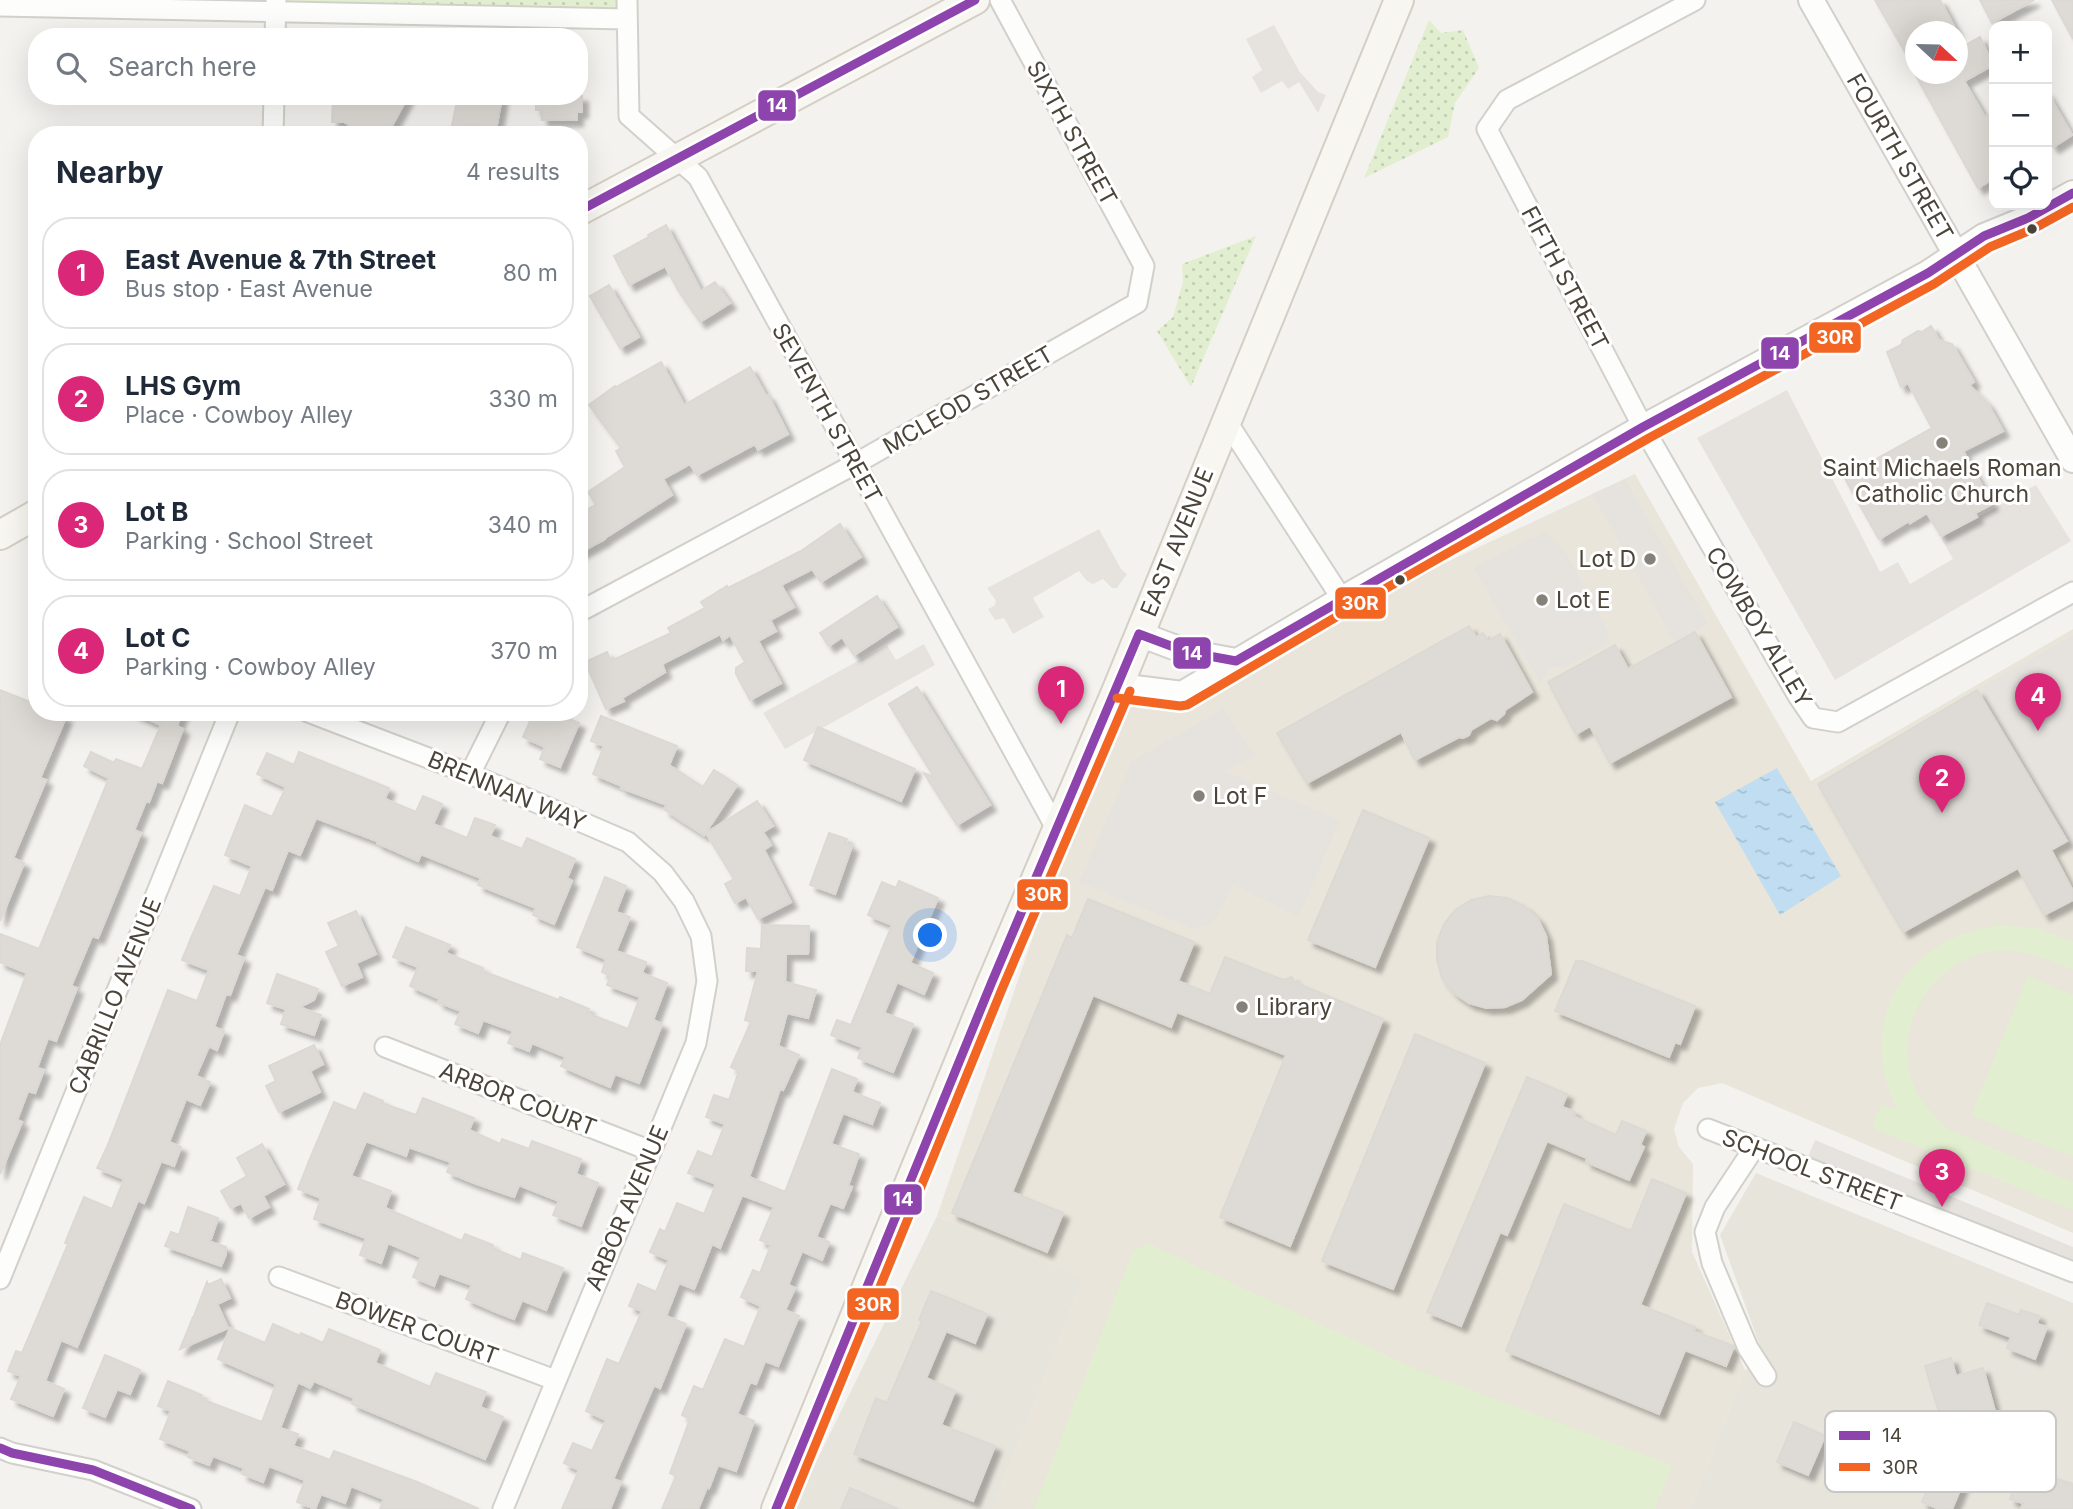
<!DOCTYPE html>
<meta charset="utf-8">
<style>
:root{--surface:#fff;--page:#f2f2f3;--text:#1f2937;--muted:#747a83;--line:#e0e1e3;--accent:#db2777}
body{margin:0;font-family:Inter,sans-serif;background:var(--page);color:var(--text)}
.controls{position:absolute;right:21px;top:21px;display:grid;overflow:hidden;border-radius:14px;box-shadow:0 7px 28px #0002}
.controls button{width:63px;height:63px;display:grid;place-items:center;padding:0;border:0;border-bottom:2px solid var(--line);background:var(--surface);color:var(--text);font:35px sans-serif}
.compass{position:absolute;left:1905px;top:21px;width:63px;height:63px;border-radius:50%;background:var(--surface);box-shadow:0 7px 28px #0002;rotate:112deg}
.you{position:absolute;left:931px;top:936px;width:24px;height:24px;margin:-18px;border:5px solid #fff;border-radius:50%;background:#1a73e8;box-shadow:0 0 0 10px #1a73e833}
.badge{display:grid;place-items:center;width:46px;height:46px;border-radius:50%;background:var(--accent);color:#fff;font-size:23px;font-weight:700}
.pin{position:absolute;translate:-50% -58px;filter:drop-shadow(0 2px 4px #0008)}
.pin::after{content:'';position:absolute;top:37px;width:24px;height:21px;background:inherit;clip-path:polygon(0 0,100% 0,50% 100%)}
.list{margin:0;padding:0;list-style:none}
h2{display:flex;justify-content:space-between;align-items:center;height:91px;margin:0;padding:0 28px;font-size:30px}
h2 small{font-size:23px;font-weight:400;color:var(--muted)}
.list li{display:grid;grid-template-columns:46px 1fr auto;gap:21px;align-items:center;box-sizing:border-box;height:112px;margin:0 14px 14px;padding:0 14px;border:2px solid var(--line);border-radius:28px}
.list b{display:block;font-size:26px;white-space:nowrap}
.list p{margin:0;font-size:23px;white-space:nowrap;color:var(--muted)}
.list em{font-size:23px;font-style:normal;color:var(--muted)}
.icon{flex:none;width:38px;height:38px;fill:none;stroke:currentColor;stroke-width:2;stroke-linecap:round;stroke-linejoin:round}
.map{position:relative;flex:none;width:2073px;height:1509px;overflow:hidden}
.search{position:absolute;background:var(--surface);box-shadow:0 7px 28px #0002;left:28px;top:28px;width:560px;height:77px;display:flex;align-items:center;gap:18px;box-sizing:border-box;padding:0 24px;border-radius:28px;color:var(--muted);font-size:26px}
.panel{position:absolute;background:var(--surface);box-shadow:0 7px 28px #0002;left:28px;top:126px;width:560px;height:595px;border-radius:28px}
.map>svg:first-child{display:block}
.residential{fill:#e7e4dc}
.education{fill:#eae5da}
.park{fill:url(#park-dots)}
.garden{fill:#e1eecf}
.parking{fill:#e6e3df}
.water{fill:url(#water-ripples)}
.building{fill:#dedbd6;stroke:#dcd9d4;stroke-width:2;filter:url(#shadow)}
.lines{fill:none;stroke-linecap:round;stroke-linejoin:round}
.minor-casing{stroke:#d2d0cb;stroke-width:23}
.tertiary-casing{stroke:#d2d0cb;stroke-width:28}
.secondary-casing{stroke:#d3cfc5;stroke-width:32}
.minor{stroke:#fdfdfc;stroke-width:19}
.tertiary{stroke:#fdfdfc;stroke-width:24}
.secondary{stroke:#f7f6f1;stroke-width:28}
.bus-1-casing{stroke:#fff;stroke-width:14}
.bus-2-casing{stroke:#fff;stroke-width:14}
.bus-1{stroke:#8e44ad;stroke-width:9}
.bus-2{stroke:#f26522;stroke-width:9}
.bus-dot{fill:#4b4439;stroke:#fff;stroke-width:2.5}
.poi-dot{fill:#868178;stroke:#fff;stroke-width:2.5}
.labels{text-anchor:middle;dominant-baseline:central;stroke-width:6;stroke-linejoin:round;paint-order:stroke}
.street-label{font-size:23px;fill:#4b4439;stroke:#fff}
.poi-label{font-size:23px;fill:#4b4439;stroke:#fff;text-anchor:start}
.key{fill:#fff;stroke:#c9c7c4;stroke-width:2}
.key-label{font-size:19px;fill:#4b4439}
.line-badge{stroke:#fff;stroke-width:2.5}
.badge-label{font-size:19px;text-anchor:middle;font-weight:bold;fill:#fff}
</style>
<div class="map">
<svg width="2073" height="1509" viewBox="0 0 2073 1509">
<defs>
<pattern id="park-dots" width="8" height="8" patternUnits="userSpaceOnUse" patternTransform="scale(1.75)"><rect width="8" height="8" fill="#e1eecf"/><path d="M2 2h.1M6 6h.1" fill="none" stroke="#c3cdb2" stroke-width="1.8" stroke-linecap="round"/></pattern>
<pattern id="water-ripples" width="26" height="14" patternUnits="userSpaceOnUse" patternTransform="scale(1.75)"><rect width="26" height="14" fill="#c0ddf1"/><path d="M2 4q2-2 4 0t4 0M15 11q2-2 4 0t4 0" fill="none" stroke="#a6bfcf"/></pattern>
<filter id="shadow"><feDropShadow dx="6" dy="6" stdDeviation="2" flood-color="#0004"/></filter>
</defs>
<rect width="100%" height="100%" fill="#f4f2ee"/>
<path class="residential" d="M1756,1173l317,130v206h-383l55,-139 20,-10 -45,-125z
M937,1216l147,61 -91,232h-200z"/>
<path class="education" d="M1635,474l176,307 262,-152v604l-351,-150 -24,5 -15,15 -9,26 5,18 14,17 -1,88 53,118 -55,139h-697l91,-232 -147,-61 182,-530 63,8 54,-33z"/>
<path class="park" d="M276,0h351l-1,19 -350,-7z
M1429,20l12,13 22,-3 16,38 -24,35 -7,34 -84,41z
M1256,236l-65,151 -34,-56 16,-14 10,-35 -1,-18z"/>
<path class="garden" d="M2004,925l37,4 32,13v28c-25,-10 -49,-22 -77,-19 -64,7 -109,79 -80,139 8,16 20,28 34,40l123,52v28l-201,-82 9,-24 16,6c-7,-18 -14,-34 -15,-53 -5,-74 51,-127 122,-132z
M2028,976l45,19v162l-102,-42z
M1149,1244l269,126 254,95 -17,44h-621l99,-258z"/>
<path class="parking" d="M1274,25l25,46 19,21 8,3 -8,18 -19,-31 -11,7 -6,-8 -21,12 -9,-16 10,-7 -16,-31z
M1787,390l93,182 18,-10 12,22 43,-25 -12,-21 95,-53 35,56 -236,139 -138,-242z
M1625,479l83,145 -33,19 -83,-149z
M1099,529l22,40 6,5 -10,14h-5l-9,-9 -10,5 -6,-3 -8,-10 -46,27 11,19 -31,17 -9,-16 -9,2 -7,-11 6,-3 2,-5 -9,-13z
M1546,531l18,18 45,83 -1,8 -6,8 -36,18 -14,1 -12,16 -67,-116z
M2073,635v217l-43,-78 -52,-85z
M924,644l11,21 -150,84 -22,-36 124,-68 9,15z
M1223,709l32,46 -31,16 116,49 -41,97 -66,-32 -17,33 -11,8 -12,3 -114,-47 53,-121z
M1815,1140l258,107v25l-269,-105z"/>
<path class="water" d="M1777,768l64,108 -61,39 -65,-113z"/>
<path class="building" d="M1875,0h65l17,32h-42v37z
M1980,0h54l-42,23z
M2052,0h21v39z
M1980,37l13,28 -29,16 21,36 9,-5v66l-16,10 -63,-114h42v-24z
M2047,92l25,43 -19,12 -6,-10z
M333,96h75l-21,39h-20l-23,-13h-12z
M458,96h44l-6,34 -24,-4 -2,9h-20z
M536,96h46v16h-5v8h-35v-10h-6z
M666,225l35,66 14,-9 15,21 -30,19 -22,-32 -13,-24 -36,19 -15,-29 35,-19 -1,-2z
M609,285l30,52 -19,11 -30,-52z
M1931,326l8,14 13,4 22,38 -5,3 19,19 15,27 -40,20 29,53 -17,9 2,4 -36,19 -14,-23 -17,10 -1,-2 -30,18 -35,-62 88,-49 -24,-45 -7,4 -14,-35 14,-7 2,-5 15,-9 4,1z
M661,362l23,43 66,-38 16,29 2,-1 20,39 -30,16 -3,-6 -58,31 -7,-11 -27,15 9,16 -67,43v1l-26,14v-40l17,-8 -8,-13 37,-25 -9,-16 5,-3 -32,-43 26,-19 1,1z
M840,524l21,33 -40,25 -9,-13 -31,16 13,22 -24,13 6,11 -18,10 23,42 -31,17 -14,-26v-6l9,-6 -15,-27 -7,5 -3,-6 -58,30 3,8 -43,26 2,3 -18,8 -21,-47 22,-10 4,9 60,-28 -3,-5 37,-20 -4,-6 26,-16 1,2 73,-37z
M877,596l20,31 -43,28 -12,-18 -13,9 -9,-13z
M1469,626l7,11 7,-4 5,8 12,-7 32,58 -27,18 -1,4 -7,6 -6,-2 -20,12 -2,5 -6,3 -4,-1 -44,23 -14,-28 -94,51 -30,-50z
M1695,632l36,65 -121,66 -20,-37 -14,8 -28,-52 67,-37 13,24z
M917,687l73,118 -33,20 -33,-52 10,4 -45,-73z
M0,690l37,15v7h17l12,5 -26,61 6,2 -33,78 11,5 -24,58z
M1977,690l90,151 -16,9 22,41v9l-29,15 -26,-47 -115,64 -85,-148z
M132,712h50l-5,14 6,3 -21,54 -5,-2 -8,21 -3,-1 -12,29 7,3 -43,105 -6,-2 -21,50 6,2 -21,53 -8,-3 -11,30 7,2 -9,23 -7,-2 -11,29 5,2 -22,52v-129l27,-72 -27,-11v-28l39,15 70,-171 -25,-12 7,-14 23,11 2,-4 26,10 19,-44z
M534,712h30l-2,4 17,7 -19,44 -20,-8 5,-12 -22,-10z
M601,716l76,30 -8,19 34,22 11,-17 23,15 -33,50 -40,-26 3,-4 -46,-17 1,-2 -29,-12 11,-28 -13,-5z
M818,727l97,42 -14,32 -97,-41z
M299,752l90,36 -4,11 31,13 7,-16 19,8 -9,20 34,14 8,-20 20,7 -5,11 32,13 5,-11 48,21 -8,19 5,3 -18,43 -21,-9 3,-7 -58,-23 3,-7 -60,-24 -3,7 -41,-18v-2l-61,-23 -16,37 -12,-5 -16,40 -7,-3 -29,68 8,3 -14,37 -4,-1 -12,33 10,4 -7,19 -8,-4 -13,30 14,6 -10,23 -14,-6 -17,43 12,5 -7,19 -13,-5 -17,42 -6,-3 -61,147 -16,-7 -16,41 19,8 -11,27 -42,-17 10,-23 -13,-5 8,-20 6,2 46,-109 -3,-1 19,-46 28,12 12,-30 -27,-11 10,-21 61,-157 29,11 12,-31 -27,-10 9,-22 23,-52 26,10 12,-30 -27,-11 11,-28 9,-22 27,12 14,-30 -29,-13 10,-21 27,12z
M757,801l16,25 -10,6 8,13 -7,5 27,52 -33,17 -12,-22 -11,6 -10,-19 9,-5 -28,-46z
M1363,810l66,28 -54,129 -67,-27z
M829,833l18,6 -2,4 7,3 -17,48 -25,-9z
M605,877l21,9 -10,26 14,5 -14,34 30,11 -4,11 25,10 -14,37 9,4 -23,59 -24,-9 -5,13 -19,-8 -30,-13 5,-9 -34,-14 -3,8 -21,-8 5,-12 -30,-11 -5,13 -23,-9 6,-13 -23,-9 2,-3 -30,-13 8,-19 -25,-10 13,-30 44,18 -4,8 37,15 -1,3 77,29 1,-3 29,12 -2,4 41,16 12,-32 -33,-12 4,-9 -9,-4 4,-13 -29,-12z
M899,881l39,17 -28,65 23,10 -9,21 -27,-12 -13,31 29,11 -20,48 -35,-14 4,-11 -31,-12 6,-15 14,5 41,-100 -24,-10 14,-33 14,6z
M1489,896l19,2 16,8 14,13 8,17 5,38 -29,26 -17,7 -18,1 -18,-5 -15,-10 -12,-15 -5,-18v-18l7,-18 11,-14 16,-10z
M1088,899l106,43 -16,39 32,13 15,-37 58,23 9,-3 2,5 89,37 -93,227 -70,-29 66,-162 -109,-43 -6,15 -78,-32 -81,197 51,21 -16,39 -95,-39 115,-278 5,3z
M356,911l20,43 -20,9 6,14 -20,9 -16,-34 13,-6 -11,-23z
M762,925l47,1 -1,28h-22l-1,28 31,8 -8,28 -21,-5 -9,33 21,9 -16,35 -3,-1 -31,88 36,15 47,-123 25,10 -5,13 28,11 -8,21 -29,-11 -12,31 28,10 -11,32 4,1 -9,21 -13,-5 -14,34 13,5 -7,18 -20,-9 -14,34 7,3 -10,22 14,6 -21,50 -13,-5 -9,23 -6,-2 -13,32 17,7 -18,50 -18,-6 -9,23 -2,-1 -9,22h-36l14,-33 -6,-3 20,-54 -8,-4 12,-29 9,4 22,-51 19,8 17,-41 -20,-9 12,-27 7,3 11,-28 -11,-5 14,-33 -32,-12 -22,53 -8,-4 -18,45 -15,-6 -13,33 20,8 -26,64 -6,-3 -41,94 8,3 -11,27h-48l17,-39 -15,-7 9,-20 19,8 14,-31 -20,-9 21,-52 12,5 23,-53 -13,-5 9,-22 18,8 13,-32 -19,-8 10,-23 5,3 12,-29 27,11 12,-30 -28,-11 10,-22 14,6 13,-33 -19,-7 8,-22 15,5 10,-29 -8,-4 20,-45 -6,-2 13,-49h-12l1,-23 14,1z
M1576,961h6l113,45 -15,38 -5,-2 -6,15 -114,-46z
M277,974l41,15 -4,11 -15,7 22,8 -7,20 -33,-11 5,-15 -19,-6z
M1415,1034l70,29 -92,226 -71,-28z
M314,1045l9,19 -13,7 10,21 -41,20 -13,-26 10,-5 -7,-15z
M1527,1077l40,17 -5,13 13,5 -2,4 43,19 6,-14 24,10 -6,14 4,2 -15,33 -43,-18 1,-4 -40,-17 -40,94 -7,-3 -39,94 -34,-14z
M364,1093l19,8 -1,2 34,12 7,-17 51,20 -5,12 31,14 2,-5 27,10 3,-8 49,18 -5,15 22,9 -17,43 -28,-11 6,-14 -40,-16 -5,12 -40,-14 -27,-11 4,-10 -42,-15 -3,9 -40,-15 -15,35 40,15 -6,17 77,33 3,-7 28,11 -1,3 29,12 2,-7 40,15 -17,42 -24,-10 -8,19 -20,-8 -28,-12 6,-14 -33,-12 -5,13 -21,-9 8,-20 -33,-14 -7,20 -21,-8 6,-17 -52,-19 7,-21 -23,-9 11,-28 25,-59 22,9z
M262,1144l22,40 -21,12 6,11 -20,11 -8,-15 -10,5 -10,-17 26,-15 -10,-18z
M1652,1179l34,14 -46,112 55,22 -2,4 41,15 -8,20 -41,-16 -26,64 -153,-63 58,-147 67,27z
M188,1207l30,11 -7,21 -3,2 18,6v7l-5,12 -56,-20 6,-14 8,3z
M221,1279l9,19 -13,6 11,24 -48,21 13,-32 2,-1h-1l13,-34 1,3z
M931,1291l56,23 -12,29 -29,-12 -20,47 29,13 -14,34 54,21 -22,55 -119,-47 22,-56 11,5 35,-82 -3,-1z
M1987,1303l32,12 2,-5 18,6 -2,8 10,3 -12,32 -28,-11 4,-11 -32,-12z
M273,1324l27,12 1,-3 22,10 6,-14 51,21 -5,13 55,24 6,-14 50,19 -6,15 23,10 -18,42 -133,-55 2,-6 -40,-17 -4,7 -12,-6 -18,46 18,6 -5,12 37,14 4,-9 83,31 62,27h-99l4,-10 -33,-13 -6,17 -24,-9 -6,15 -18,-7 8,-22 -36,-14 -6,16 -21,-8 2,-6 -31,-12 -4,9 -21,-8 2,-6 -30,-12 11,-28 -13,-5 10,-25 34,14 -1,4 61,23 14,-38 -58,-25 12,-31 35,15z
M105,1355l35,15 -10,24 -13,-5 -12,28 -22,-9z
M1951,1358l5,18 27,-8 13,47 -42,11 7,-16 -21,6 -15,-50z
M1794,1422l31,14 -17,39 -31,-13z
M1951,1432l43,18 -12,30 -15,-7 -15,36h-13l-17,-7z
M2020,1467l53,17v25h-52l2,-6 -13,-4z
M850,1488l48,21h-57z"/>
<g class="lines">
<defs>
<path id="minor" d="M627,0l2,116 69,61 359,653
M1695,0l-188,100 -20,29 156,298 155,269 15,22 25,4 235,-130
M0,6l626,13
M275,37l1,-36
M273,135l1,-39
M1227,422l115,177
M579,612l276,-148 282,-161 7,-37 -144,-266
M308,712l162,62 158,68 35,31 21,28 17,35 6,45 -11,62 -193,466
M470,774l31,-62
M385,1047l266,104
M1708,1129l365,143
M1754,1148l-39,59 -10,25 7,31 36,85 18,28
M279,1277l276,103
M0,1279l230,-567
M0,1448l12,5 81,17 98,39"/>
<path id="tertiary" d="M1811,0l262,460
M1139,634l48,18 49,9
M1119,686l63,8 160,-95 301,-172 285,-154 56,-37 44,-18 45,-25"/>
<path id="secondary" d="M579,211l396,-211
M0,535l37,-21
M776,1509l215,-525 125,-292 283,-692"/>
</defs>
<use href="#minor" class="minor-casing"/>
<use href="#tertiary" class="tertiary-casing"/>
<use href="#secondary" class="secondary-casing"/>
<use href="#minor" class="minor"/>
<use href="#tertiary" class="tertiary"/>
<use href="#secondary" class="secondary"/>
<defs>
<path id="bus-1" d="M579,211l396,-211
M0,1448l12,5 81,17 98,39
M776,1509l215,-525 148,-350 48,18 49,9 407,-234 285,-154 56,-37 44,-18 45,-25"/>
<path id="bus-2" d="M1117,698l63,8 7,-1 161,-95 301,-172 285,-154 56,-37 43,-18 40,-22
M789,1509l213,-520 128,-298"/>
</defs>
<use href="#bus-1" class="bus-1-casing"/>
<use href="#bus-2" class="bus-2-casing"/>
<use href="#bus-1" class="bus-1"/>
<use href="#bus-2" class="bus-2"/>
</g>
<g class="bus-dot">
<circle cx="2032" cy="229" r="6"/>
<circle cx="1400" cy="580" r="6"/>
</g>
<g class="poi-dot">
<circle cx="1942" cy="443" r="7"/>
<circle cx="1650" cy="559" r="7"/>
<circle cx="1542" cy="600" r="7"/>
<circle cx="1199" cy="796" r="7"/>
<circle cx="1242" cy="1007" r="7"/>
</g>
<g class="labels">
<g class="street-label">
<text transform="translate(1072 133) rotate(61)">SIXTH STREET</text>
<text transform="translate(1900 157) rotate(60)">FOURTH STREET</text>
<text transform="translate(1565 278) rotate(62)">FIFTH STREET</text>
<text transform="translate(968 400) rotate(-30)">MCLEOD STREET</text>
<text transform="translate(827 413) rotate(61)">SEVENTH STREET</text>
<text transform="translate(1177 542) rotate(-68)">EAST AVENUE</text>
<text transform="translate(1759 627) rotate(59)">COWBOY ALLEY</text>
<text transform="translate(507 791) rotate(23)">BRENNAN WAY</text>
<text transform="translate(115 996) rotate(-68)">CABRILLO AVENUE</text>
<text transform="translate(518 1099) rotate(21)">ARBOR COURT</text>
<text transform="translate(1812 1170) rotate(21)">SCHOOL STREET</text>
<text transform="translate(627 1208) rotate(-67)">ARBOR AVENUE</text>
<text transform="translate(417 1328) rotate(20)">BOWER COURT</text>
</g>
<g class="poi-label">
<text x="1942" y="468" text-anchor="middle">Saint Michaels Roman<tspan x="1942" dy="26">Catholic Church</tspan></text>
<text x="1636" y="559" text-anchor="end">Lot D</text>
<text x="1556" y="600">Lot E</text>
<text x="1213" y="796">Lot F</text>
<text x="1256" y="1007">Library</text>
</g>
</g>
<rect x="1825" y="1411" width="231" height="81" rx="10" class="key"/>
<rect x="1839" y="1431" width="31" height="9" fill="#8e44ad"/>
<rect x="1839" y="1463" width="31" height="8" fill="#f26522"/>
<g class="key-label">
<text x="1882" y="1442">14</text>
<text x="1882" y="1474">30R</text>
</g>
<g class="line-badge">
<rect x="757" y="89" width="40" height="33" rx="7" fill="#8e44ad"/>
<rect x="1808" y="321" width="54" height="33" rx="7" fill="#f26522"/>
<rect x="1760" y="336" width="40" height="34" rx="7" fill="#8e44ad"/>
<rect x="1334" y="586" width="53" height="34" rx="7" fill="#f26522"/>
<rect x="1172" y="636" width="40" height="34" rx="7" fill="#8e44ad"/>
<rect x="1016" y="878" width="53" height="33" rx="7" fill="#f26522"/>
<rect x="883" y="1183" width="40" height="33" rx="7" fill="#8e44ad"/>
<rect x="846" y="1287" width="54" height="34" rx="7" fill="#f26522"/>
</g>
<g class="badge-label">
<text x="777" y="112">14</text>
<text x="1835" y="344">30R</text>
<text x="1780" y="360">14</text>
<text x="1360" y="610">30R</text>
<text x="1192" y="660">14</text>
<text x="1043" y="901">30R</text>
<text x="903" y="1206">14</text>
<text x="873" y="1311">30R</text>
</g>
</svg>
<div class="controls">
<button>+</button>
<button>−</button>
<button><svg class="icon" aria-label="locate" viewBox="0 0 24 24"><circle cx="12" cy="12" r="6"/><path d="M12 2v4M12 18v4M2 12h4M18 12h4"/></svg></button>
</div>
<svg class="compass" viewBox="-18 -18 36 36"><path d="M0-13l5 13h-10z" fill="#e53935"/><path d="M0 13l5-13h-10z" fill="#747a83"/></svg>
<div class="you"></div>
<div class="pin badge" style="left:1061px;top:724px">1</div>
<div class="pin badge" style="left:1942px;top:813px">2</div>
<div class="pin badge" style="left:1942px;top:1207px">3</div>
<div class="pin badge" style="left:2038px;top:731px">4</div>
<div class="search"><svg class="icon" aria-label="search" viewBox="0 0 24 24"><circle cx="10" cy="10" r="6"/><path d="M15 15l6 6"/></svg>Search here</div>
<section class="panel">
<h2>Nearby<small>4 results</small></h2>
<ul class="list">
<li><span class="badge">1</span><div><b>East Avenue &amp; 7th Street</b><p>Bus stop · East Avenue</p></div><em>80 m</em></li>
<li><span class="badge">2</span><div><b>LHS Gym</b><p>Place · Cowboy Alley</p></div><em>330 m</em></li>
<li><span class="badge">3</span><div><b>Lot B</b><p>Parking · School Street</p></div><em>340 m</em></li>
<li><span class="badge">4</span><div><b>Lot C</b><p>Parking · Cowboy Alley</p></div><em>370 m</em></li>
</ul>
</section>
</div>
